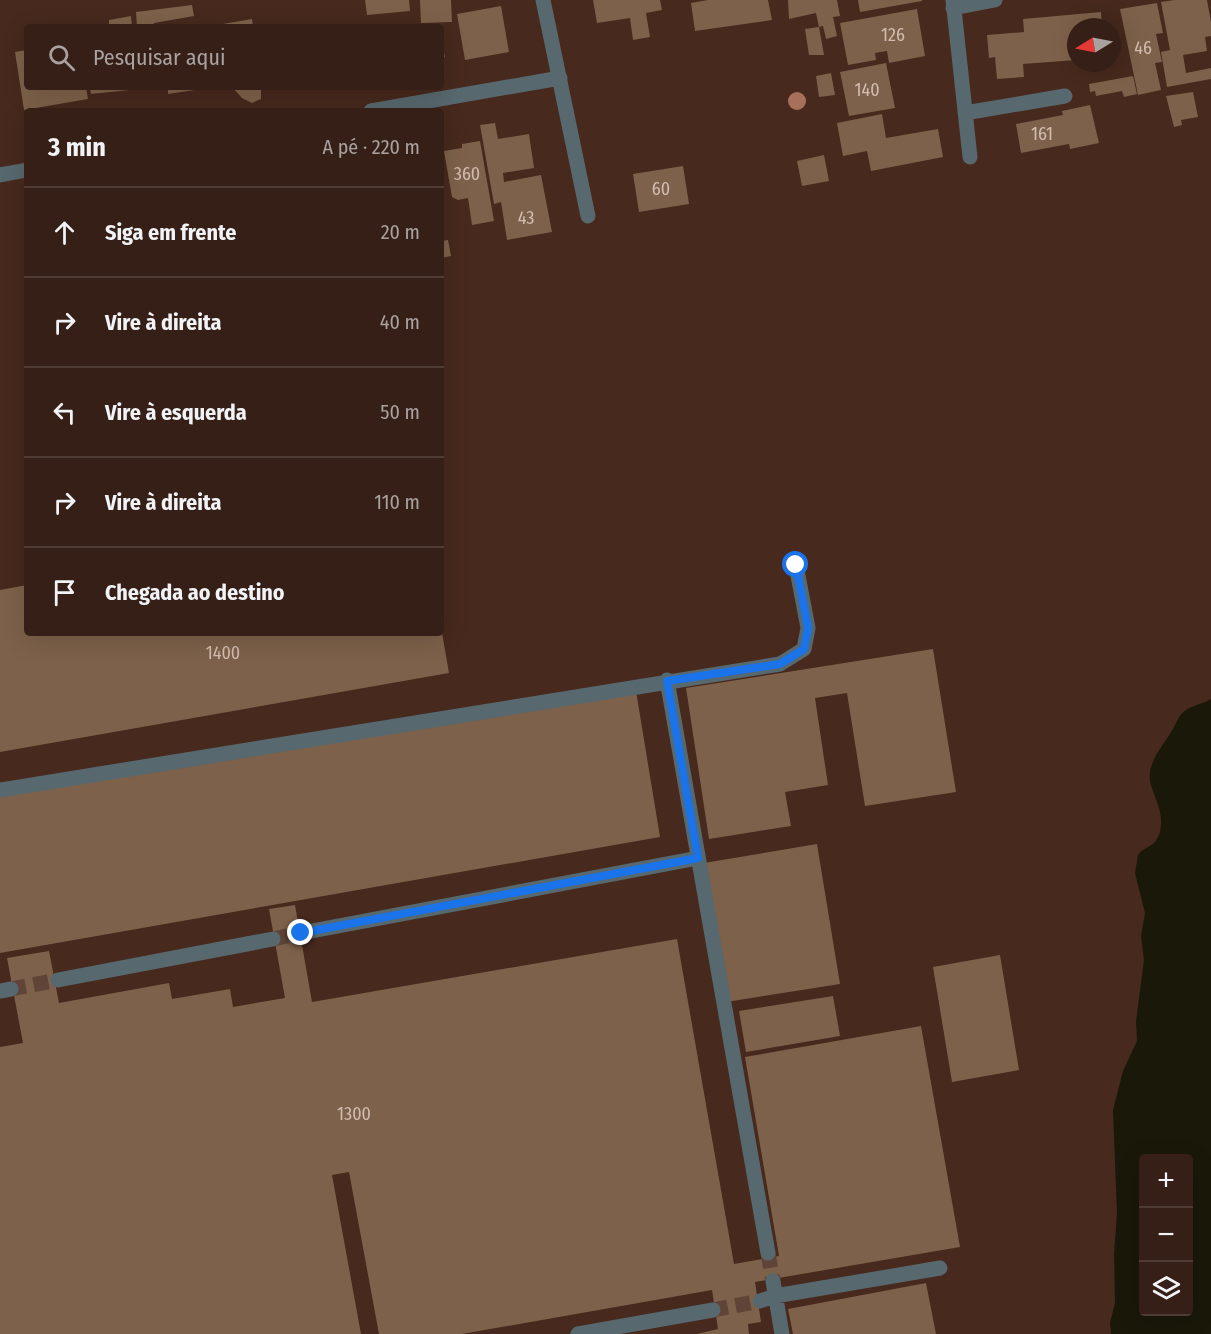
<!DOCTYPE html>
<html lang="pt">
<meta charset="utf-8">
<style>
:root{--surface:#351f16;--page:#3d271f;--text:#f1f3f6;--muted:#aaa2a1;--line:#4f3d35}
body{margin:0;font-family:"Fira Sans Condensed",sans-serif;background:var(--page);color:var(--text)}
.controls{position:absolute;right:18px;bottom:18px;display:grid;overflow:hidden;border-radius:6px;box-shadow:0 6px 24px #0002}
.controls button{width:54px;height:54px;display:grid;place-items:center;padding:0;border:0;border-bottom:2px solid var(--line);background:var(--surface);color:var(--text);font:30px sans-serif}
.compass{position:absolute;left:1067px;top:18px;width:54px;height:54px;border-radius:50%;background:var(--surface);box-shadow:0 6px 24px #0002;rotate:260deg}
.stop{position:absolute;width:18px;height:18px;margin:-14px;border:4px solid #1a73e8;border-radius:50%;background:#fff}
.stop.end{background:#1a73e8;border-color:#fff;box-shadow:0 2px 6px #0008}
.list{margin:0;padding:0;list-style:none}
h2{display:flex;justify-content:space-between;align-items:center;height:78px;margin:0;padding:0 24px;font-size:26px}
h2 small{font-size:20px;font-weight:400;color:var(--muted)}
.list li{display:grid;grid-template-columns:39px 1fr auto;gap:18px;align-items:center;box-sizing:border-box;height:90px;padding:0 24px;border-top:2px solid var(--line)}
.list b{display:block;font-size:22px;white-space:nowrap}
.list em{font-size:20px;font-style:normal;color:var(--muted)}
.icon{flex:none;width:33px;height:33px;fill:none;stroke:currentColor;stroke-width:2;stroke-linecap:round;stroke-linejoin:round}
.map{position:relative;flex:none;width:1211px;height:1334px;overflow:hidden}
.search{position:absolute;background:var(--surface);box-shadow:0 6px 24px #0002;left:24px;top:24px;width:420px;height:66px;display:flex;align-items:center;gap:15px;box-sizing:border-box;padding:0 21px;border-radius:6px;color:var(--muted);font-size:22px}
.panel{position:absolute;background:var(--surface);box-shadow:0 6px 24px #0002;left:24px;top:108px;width:420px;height:528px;border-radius:6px}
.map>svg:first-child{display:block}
.water{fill:#1a1809;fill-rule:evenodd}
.building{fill:#7d614a}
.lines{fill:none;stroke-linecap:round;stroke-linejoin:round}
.minor-tunnel{stroke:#604438;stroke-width:15;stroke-dasharray:15 8;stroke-linecap:butt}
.minor{stroke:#57686e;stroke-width:15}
.tree{fill:#a7705b}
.route{stroke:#1a73e8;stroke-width:8}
.labels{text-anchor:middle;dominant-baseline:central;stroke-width:4.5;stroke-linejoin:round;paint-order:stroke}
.number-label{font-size:18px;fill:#d3bcb1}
</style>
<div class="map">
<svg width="1211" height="1334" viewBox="0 0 1211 1334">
<rect width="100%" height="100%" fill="#47291d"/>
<path class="water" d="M1211,699v635h-100l-1,-11 5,-20 -1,-49 3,-41 -4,-103 10,-39 14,-30 -1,-20 8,-61 -3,-24 4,-23 -10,-40 3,-18c5,-8 16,-8 20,-18 8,-17 -1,-34 -6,-49 -9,-22 11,-42 21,-59 4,-7 6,-15 13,-19 7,-5 17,-6 25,-11zM1144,1158h44v154h-44z"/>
<path class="building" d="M365,0h44l1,11 -43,4z
M420,0h31l1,22 -31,1z
M593,0h67l2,10 -16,3 4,24 -17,3 -3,-22 -33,5z
M708,0h60l4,20 -77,11 -4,-28z
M788,0h49l3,16 -7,1 4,19 -11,3 -3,-13 -4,1 -3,-14 -27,6z
M858,0h64v1l-62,11z
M1174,0h33l4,22v14l-6,1 2,14 -24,4 3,18 25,-5v11l-44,8 -6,-35 9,-2 -9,-48z
M1157,3l6,30 -7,1 6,28 -7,1 6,27 -23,5 -18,-86z
M192,5l2,11 -40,7v4h-17l-1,-15z
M501,6l8,46 -44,8 -8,-46z
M917,9l8,47 -36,7 -2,-12 -12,2 1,7 -28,5 -8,-42z
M1101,12l1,15h-26v33l-53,4 1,13 -27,2 -2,-22 -6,1 -2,-23 37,-3 -1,-13z
M131,16l1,11h-23v-7z
M252,19l1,8h-42v-1z
M819,27l5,28h-15l-4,-26z
M441,41l4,16 -4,1z
M27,50v37h59l2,12 -64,11 -9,-58z
M886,63l9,45 -46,8 -9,-44z
M831,73l4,22 -16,2 -3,-21z
M1133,76l4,18 -13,3 -2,-6 -26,5 -1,-5 -5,1 -1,-8z
M90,87h49v2l-48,5z
M168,87h33v2l-33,5z
M232,87h29v12l-9,4 -10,-5z
M1193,92l5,25 -17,3 1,5 -8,2 -8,-31z
M1090,105l9,38 -29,6 -1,-5 -48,9 -5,-29 47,-9 -1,-4z
M882,114l4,24 52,-9 5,28 -72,14 -4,-20 -24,5 -6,-33z
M495,123l3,16 31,-5 5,34 -31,5 1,9 37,-7 11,57 -45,8 -6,-38 -7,2 -14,-79z
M480,141l14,80 -22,4 -4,-27 -10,2 -6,-3 -8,-46 18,-3v-4z
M824,155l5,26 -27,5 -5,-25z
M683,166l6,38 -50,8 -6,-38z
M448,240l3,16 -10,2v-17z
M27,585v48h415l7,40 -449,79v-162z
M933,649l23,143 -91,14 -18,-113 -32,5 13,87 -43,7 6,34 -82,13 -23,-151z
M636,691l24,146 -660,116v-156z
M817,844l23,140 -114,18 -22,-139z
M295,905l17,97 365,-63 57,325 45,-8 -34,-199 176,-31 39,221 -205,35 6,40 -13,2 1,10h-52l21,-5 -6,-39 -250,44h-83l-30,-162 -17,3 29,159h-361v-287l23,-4 -16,-85 42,-7 10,52 110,-20 3,16 58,-10 3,18 52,-9 -16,-89z
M1000,955l19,115 -67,12 -19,-115z
M833,996l7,40 -94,16 -7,-41z
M926,1283l10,51h-143l-5,-25z"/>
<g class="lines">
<path class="minor-tunnel" d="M273,939l28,-6
M11,989l47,-9
M768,1253l5,28
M713,1310l47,-9"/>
<path class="minor" d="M543,0l45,216
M953,0l17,157
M953,8l42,-8
M371,111l189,-33
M965,113l100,-17
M0,175l27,-5
M667,680l101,573
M0,790l780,-126 24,-15 4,-21 -12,-63
M301,933l397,-75
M58,980l215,-41
M0,991l11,-2
M773,1281l9,53
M760,1301l15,-5 165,-28
M578,1334l135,-24"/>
</g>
<circle class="tree" cx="797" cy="101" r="9"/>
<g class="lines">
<path class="route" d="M301,933l397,-75 -31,-177 113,-17 24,-15 4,-21 -12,-63"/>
</g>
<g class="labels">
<g class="number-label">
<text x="893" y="35">126</text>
<text x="1143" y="48">46</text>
<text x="867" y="90">140</text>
<text x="1042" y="134">161</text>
<text x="467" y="174">360</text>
<text x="661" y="189">60</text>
<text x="526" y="218">43</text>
<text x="223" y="653">1400</text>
<text x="354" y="1114">1300</text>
</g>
</g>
</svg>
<div class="controls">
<button>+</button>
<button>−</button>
<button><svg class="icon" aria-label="layers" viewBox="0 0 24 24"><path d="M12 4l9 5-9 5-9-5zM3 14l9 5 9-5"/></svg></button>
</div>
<svg class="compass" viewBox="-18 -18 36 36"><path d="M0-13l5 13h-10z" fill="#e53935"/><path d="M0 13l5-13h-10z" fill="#aaa2a1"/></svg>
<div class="stop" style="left:796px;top:565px"></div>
<div class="stop end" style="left:301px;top:933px"></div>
<div class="search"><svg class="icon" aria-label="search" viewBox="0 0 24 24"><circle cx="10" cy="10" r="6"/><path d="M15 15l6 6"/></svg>Pesquisar aqui</div>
<section class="panel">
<h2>3 min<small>A pé · 220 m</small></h2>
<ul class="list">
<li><svg class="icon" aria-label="ahead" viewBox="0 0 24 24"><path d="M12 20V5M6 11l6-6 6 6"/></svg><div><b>Siga em frente</b></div><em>20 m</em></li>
<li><svg class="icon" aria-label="right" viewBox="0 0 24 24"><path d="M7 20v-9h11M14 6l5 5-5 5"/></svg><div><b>Vire à direita</b></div><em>40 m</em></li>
<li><svg class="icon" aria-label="left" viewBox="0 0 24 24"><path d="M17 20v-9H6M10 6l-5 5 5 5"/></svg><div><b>Vire à esquerda</b></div><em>50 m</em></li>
<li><svg class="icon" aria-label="right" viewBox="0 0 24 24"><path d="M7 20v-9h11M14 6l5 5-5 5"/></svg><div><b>Vire à direita</b></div><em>110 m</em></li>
<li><svg class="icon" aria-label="arrive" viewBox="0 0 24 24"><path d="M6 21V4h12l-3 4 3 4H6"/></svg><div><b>Chegada ao destino</b></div></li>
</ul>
</section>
</div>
